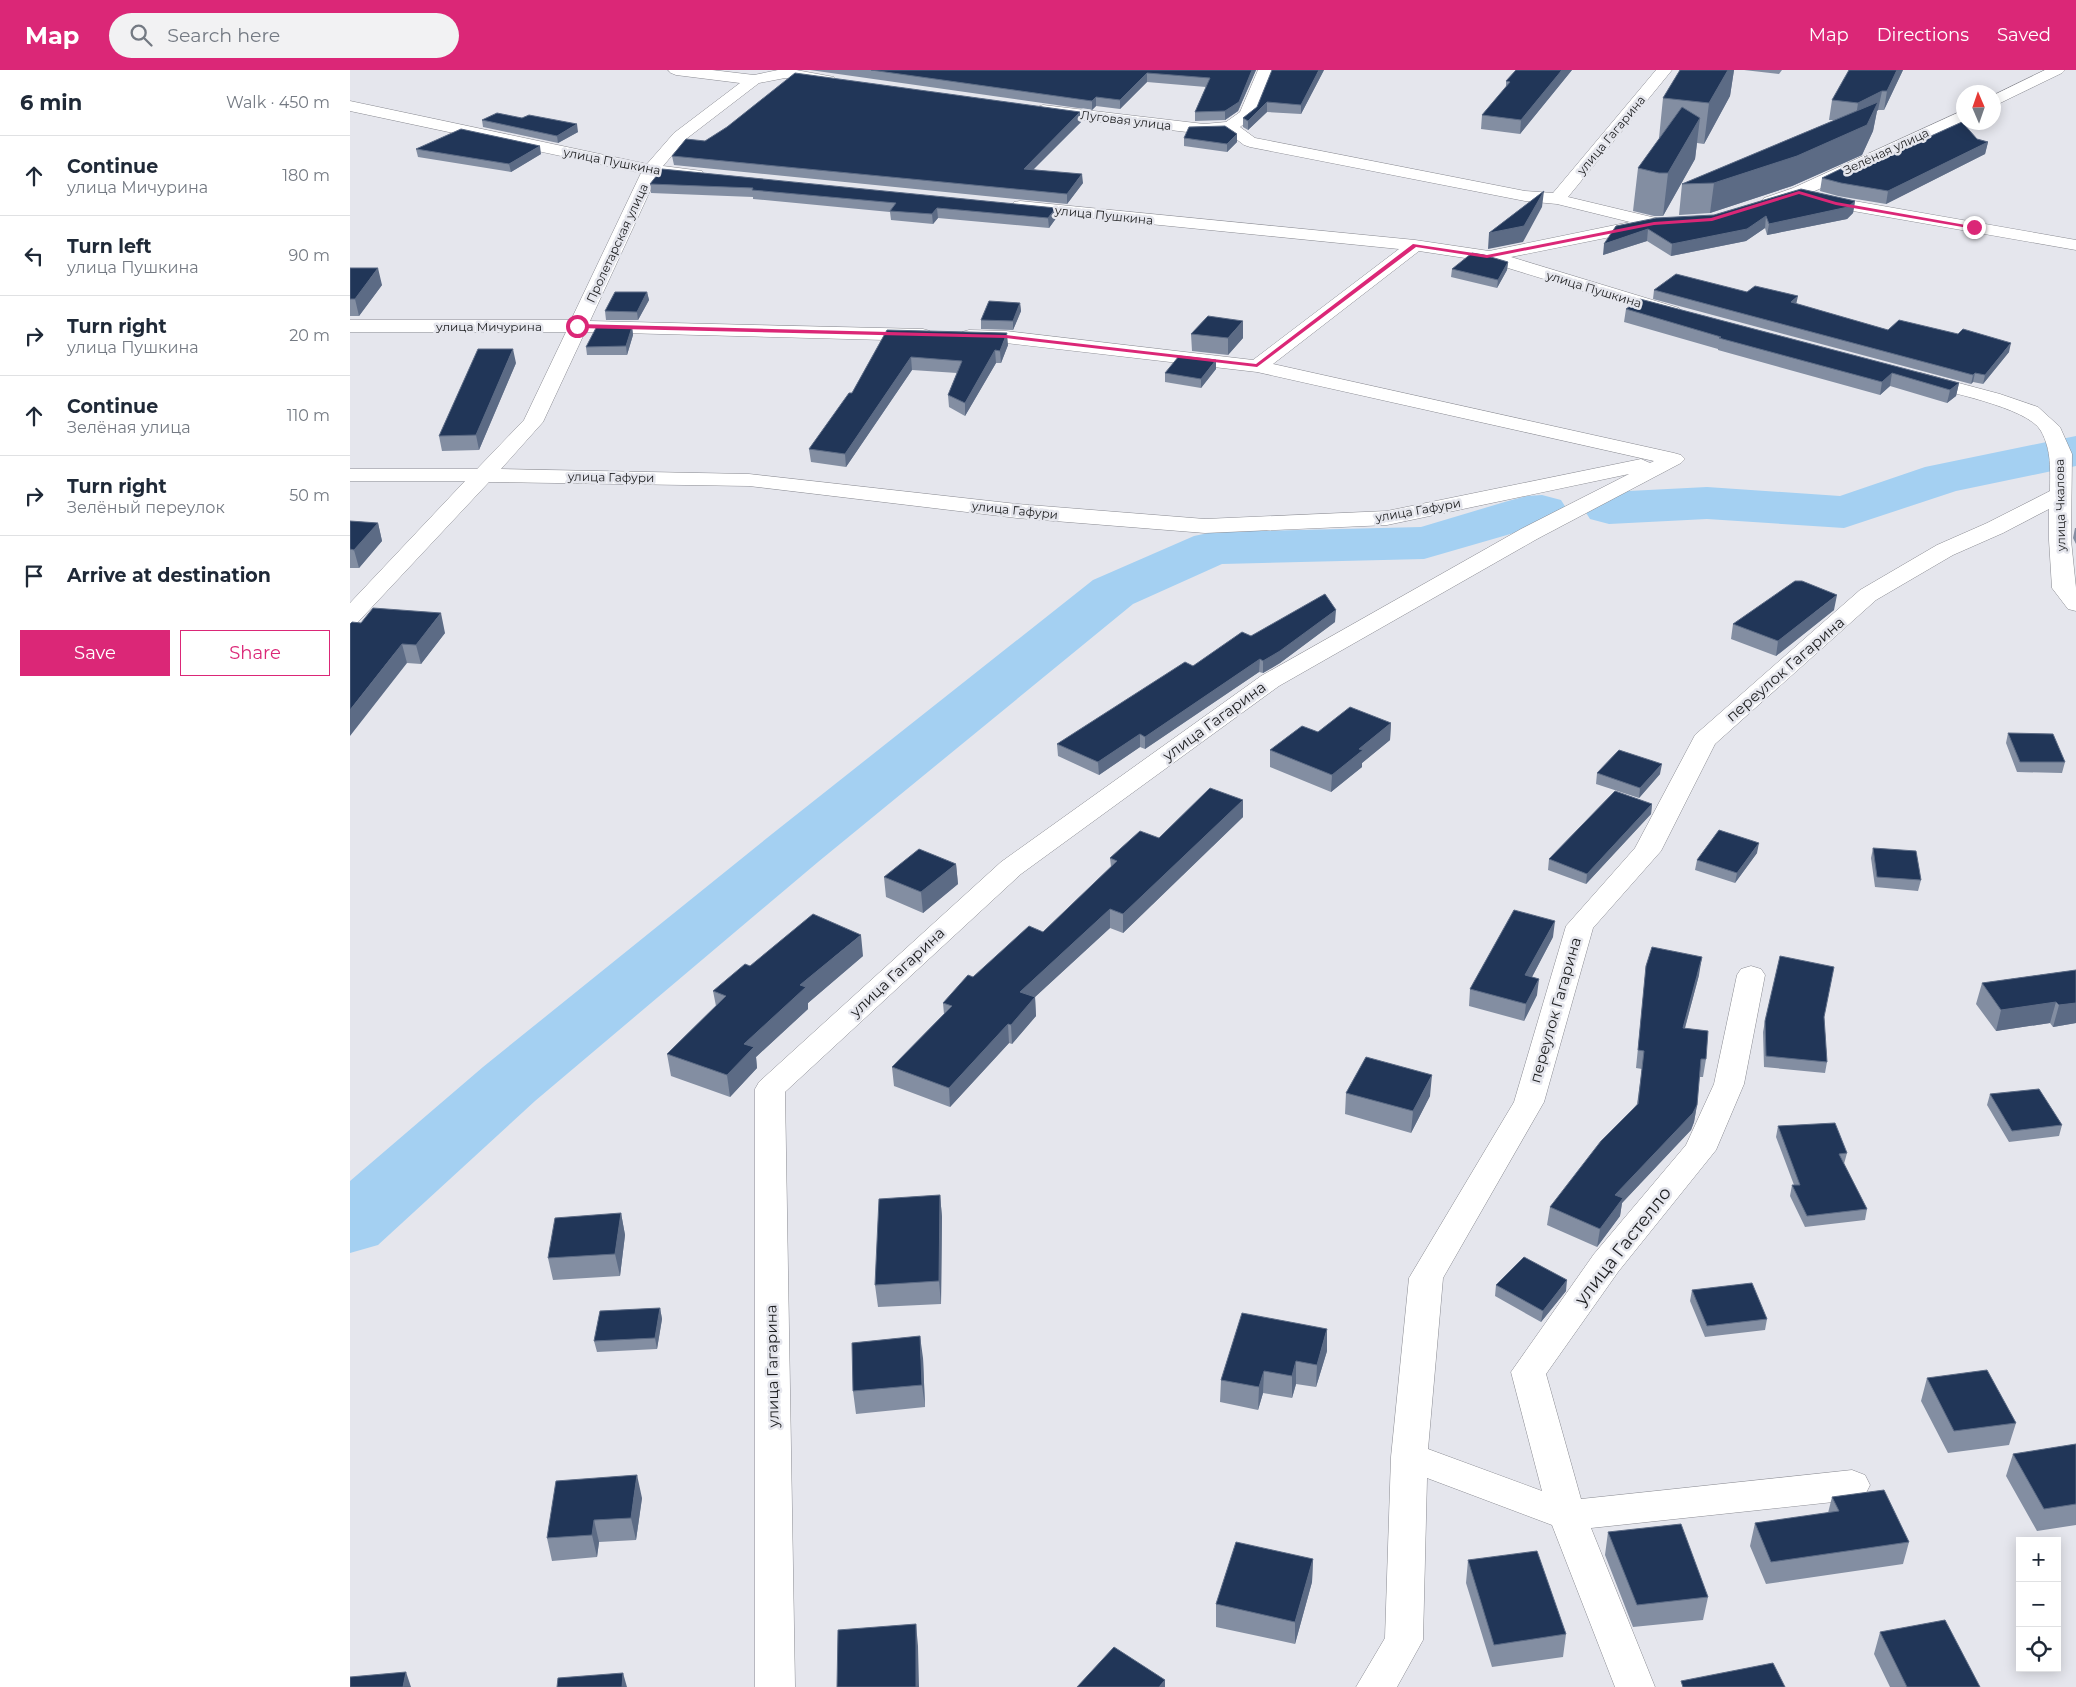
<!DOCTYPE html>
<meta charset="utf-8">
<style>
:root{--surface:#fff;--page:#f2f2f3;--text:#1f2937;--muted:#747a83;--line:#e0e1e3;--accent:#db2777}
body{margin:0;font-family:Montserrat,sans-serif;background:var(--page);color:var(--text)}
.controls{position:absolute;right:15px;bottom:15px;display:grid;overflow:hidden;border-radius:0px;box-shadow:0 2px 12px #0003}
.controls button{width:45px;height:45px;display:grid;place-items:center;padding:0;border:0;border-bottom:1px solid var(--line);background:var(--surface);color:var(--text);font:25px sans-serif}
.compass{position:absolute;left:1606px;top:15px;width:45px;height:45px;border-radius:50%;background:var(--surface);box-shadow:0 2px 12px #0003;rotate:358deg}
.stop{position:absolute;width:15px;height:15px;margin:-11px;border:4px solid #db2777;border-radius:50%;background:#fff}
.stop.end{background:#db2777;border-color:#fff;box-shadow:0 1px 5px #0008}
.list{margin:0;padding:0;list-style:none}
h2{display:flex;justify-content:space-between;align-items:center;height:65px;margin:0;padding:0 20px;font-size:21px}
h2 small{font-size:16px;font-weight:400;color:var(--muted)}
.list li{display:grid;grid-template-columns:32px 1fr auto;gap:15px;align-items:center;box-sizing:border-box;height:80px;padding:0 20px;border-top:1px solid var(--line)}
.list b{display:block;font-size:19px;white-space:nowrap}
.list p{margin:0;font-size:16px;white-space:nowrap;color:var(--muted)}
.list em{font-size:16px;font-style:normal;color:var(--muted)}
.actions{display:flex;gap:10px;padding:15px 20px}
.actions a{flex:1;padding:11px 0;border:1px solid var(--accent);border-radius:0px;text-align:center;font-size:18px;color:var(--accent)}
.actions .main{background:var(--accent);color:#fff}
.icon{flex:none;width:28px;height:28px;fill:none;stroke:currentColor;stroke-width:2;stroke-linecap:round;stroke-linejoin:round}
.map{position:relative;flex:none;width:1726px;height:1617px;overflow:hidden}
header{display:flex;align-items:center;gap:30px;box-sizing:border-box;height:70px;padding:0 25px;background:var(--accent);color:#fff}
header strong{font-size:24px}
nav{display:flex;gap:28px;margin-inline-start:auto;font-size:18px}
.search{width:350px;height:45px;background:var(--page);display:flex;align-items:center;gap:12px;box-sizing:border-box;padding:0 18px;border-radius:28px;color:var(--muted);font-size:19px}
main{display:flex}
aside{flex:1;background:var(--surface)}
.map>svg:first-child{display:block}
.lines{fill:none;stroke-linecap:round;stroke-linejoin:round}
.river{fill:#a4d0f2;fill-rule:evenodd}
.minor-casing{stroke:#8a8b92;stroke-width:1}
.minor{fill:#fff;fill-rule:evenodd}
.wall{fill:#838ea2}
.shaded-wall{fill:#5c6b85}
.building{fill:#213658;stroke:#5c6b85}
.route{fill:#db2777}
.labels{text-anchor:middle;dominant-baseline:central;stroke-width:5;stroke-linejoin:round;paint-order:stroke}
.far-street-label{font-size:12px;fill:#1c1d1f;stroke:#e5e6ed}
.street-label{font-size:15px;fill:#1c1d1f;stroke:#e5e6ed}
.near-street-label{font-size:18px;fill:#1c1d1f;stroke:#e5e6ed}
</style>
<header>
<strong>Map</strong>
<div class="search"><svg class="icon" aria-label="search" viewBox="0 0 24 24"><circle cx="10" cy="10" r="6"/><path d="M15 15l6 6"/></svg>Search here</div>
<nav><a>Map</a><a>Directions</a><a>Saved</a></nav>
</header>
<main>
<aside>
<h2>6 min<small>Walk · 450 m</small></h2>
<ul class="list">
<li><svg class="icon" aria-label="ahead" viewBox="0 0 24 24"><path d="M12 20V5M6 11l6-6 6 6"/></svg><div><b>Continue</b><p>улица Мичурина</p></div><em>180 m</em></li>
<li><svg class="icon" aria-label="left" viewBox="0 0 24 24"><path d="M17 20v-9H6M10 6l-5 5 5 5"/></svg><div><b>Turn left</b><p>улица Пушкина</p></div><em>90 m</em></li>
<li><svg class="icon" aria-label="right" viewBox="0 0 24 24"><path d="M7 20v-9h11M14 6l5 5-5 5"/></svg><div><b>Turn right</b><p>улица Пушкина</p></div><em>20 m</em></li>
<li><svg class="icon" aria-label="ahead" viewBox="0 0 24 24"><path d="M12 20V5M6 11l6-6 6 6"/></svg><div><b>Continue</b><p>Зелёная улица</p></div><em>110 m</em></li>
<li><svg class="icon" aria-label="right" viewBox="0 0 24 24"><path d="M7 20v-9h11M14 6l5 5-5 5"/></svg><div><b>Turn right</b><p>Зелёный переулок</p></div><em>50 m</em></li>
<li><svg class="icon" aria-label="arrive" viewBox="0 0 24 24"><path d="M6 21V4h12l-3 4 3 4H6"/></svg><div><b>Arrive at destination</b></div></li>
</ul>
<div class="actions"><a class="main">Save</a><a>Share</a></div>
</aside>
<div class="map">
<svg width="1726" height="1617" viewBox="0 0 1726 1617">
<rect width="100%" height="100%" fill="#e5e6ed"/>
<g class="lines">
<path class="river" d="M1726,366v30l-120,25 -112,37 -137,-9 -98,5 -19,-5 -7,-11 7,-11 19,-5 98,-5 133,9 85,-29z
M1192,425l19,5 7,11 -7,11 -30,6 -107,31 -202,5 -89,40 -315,258 -283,239 -157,144 -28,8v-72l133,-114 289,-233 321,-254 101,-44 19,-4 208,-5 87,-26 19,-5z"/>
<defs>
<path id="minor" d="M318,0h44l42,5 24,-5h18l38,7 3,3 -3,3 -5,2 -44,-7 -26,5 -73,56 -23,27 39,5 2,4 -2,4 -6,1 -39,-4 -67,145 333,8 7,2 3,4 -3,4 -7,2 -338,-9 -42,90 -42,47 248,5 268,30 188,15 182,-8 254,-52 9,4 4,-2 -397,-89 -251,-29 -44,-3 -3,-4 3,-4 7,-2 37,1 247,29 146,-111 -379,-38 -6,-1 -3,-4 3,-4 6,-1 395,39 74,11 141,-29 -73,-18 -32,-3 -275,-54 -6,-2 -17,-13 -23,2 -161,-19 -6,-2 -2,-3 2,-3 6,-2 161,19 22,-2 14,-10 18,-42h16l-19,45 -15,12 15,11 270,53 28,2 103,-123h16l-104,127 92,22 3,4 -3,4 -149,30 168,51 3,4 -3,4 -7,2 -7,-2 -180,-55 -66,-10 -146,113 401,89 7,2 4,4 -4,4 -144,76 -258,147 -258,188 -236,218 10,595h-40v-598l4,-7 242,-220 260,-186 260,-147 108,-55 -242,51 -182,8 -188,-15 -268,-32 -260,-4 -131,140 -8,2v-21l115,-122h-115v-12h127l47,-49 42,-88h-216v-12h221l70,-147 -291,-62v-10l297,63 27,-31 66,-50 -64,-8 -5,-2z
M1695,0h20l-3,3 -68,33v-11z
M1614,40v11c-31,14 -178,90 -200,85l-3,-4 3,-4 29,-10z
M1467,123l20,5 239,42v10l-240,-42 -25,-6 -3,-4 3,-4z
M1571,303l79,21 38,13 22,20 12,27 -1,86 5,48v23l-8,-2 -16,-21 -3,-48v-31l-46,24 -50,22 -77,45 -161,144 -54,107 -68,77 -49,174 -101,176 -15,171 114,42 -31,-119 83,-118 92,-109 28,-61 23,-109 4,-6 10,-3 10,3 4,6 -21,109 -28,66 -98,122 -72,102 35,125 271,-29 13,5 5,10 -5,10 -13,5 -261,28 64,159h-40l-63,-162 -125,-47 -4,162 -26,47h-41l29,-49 6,-181 18,-179 105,-176 52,-176 69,-78 60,-113 165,-145 77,-45 50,-22 63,-32c0,-21 2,-40 -9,-60 -13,-24 -99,-40 -127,-48l-3,-4 3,-4z"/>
</defs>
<use href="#minor" class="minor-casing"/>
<use href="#minor" class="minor"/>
</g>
<path class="wall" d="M460,0h446l-18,41 -13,9 -30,1v-9l11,-25 -59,-5 -27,27 -24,-3 -4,4z
M974,0l-23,44 -34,-2 -19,18 -5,-3v-9l14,-11z
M1222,0l-52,64 -39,-5 1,-14 24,-28v-6z
M1330,0h54l-4,26 -26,48 -7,-1 -2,16 -32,57h-9l-21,-5 5,-43 22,-30h-1l4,-40z
M1394,0h38l-3,4z
M1553,0l-19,40h-6l-1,1 -4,20 -11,24 -70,31 -82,27 -31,2 3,-31 153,-64h-6l3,-20z
M730,42l1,10 -48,47 50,14 -16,21 -393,-39 -2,-9 33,-15z
M172,48l56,14 -20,11 -75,-16 -1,-7z
M834,68l53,4 -10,10 -43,-6z
M1627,69l11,3 -3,12 -99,50 -48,-8 -18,-5 2,-13 30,-7z
M66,79l125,5 -30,18 -93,-15z
M312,99l395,48 -8,11 -111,-10 -5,6 -42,-4 -1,-8 -137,-13v-2l-102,-4 -1,-9z
M1505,131l-2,12 -6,6 -80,16 -2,-7 -19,13 -75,15 -24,-15 -44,14 13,-29 98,-11z
M1158,192l-1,8 -10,18 -46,-11 1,-8z
M0,198l32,17 -23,31h-9z
M1304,220l93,2 50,12 91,26 121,22 -26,32 -10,-2 -2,2 -318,-85z
M297,222l2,8 -11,20h-32l-1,-9z
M670,233l1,8 -8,19 -32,-1v-9z
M1276,239l333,74 -3,13 -9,7 -57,-17 -10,9 -162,-45v-1l-94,-27z
M282,257l1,8 -6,20h-40l-1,-8z
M537,260l121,15 -7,18h-5l-31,53 -16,-9 -1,-12 9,-22 -45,-3 -66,97 -35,-5 -2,-13 43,-56z
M841,264l52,4 -15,17 -36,-4z
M166,293l-37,87 -37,1 -3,-15z
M866,299l-15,19 -36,-6v-9z
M0,451l28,2 4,18 -23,27h-9z
M1725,458h1v16l-3,-6z
M1484,540l-58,46 -45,-17 2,-15z
M985,552l-55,41 -17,10 -4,-1 -114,77 -5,-2 -41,28 -41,-19 -1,-12 136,-78 58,-30z
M0,554l95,9 -24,31 -14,-1z
M1041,653l-1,17 -28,23v4l-31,25 -61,-25v-17l48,-18z
M1658,663l57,29 -3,11 -45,-1 -11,-29z
M1247,703l63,1 -21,24 -43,-14z
M893,730v17l-120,116 -13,-5 -75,69 1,19 -24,28 -3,-1 -59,64 -56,-21 -2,-19 52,-53 -1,-11 30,-26 70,-45 68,-65 -1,-9 49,-20z
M1302,734l-1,10 -65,70 -38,-14 1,-11z
M1523,778l48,32 -3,11 -43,-4 -4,-29z
M1407,783l-22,30 -40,-13 2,-10z
M606,794l2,20 -35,29 -37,-16 -2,-20z
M1203,867l-21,40 5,18 -13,26 -55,-15 1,-17z
M513,886l-55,47v6l-52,48 1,11 -27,29 -59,-21 -4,-22 49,-48 -3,-15 37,-25z
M1296,896l53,9 -14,53 21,31 -3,18h-4l-2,28 -3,17 -3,8 -69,73 -2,13 -23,31 -50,-22 3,-18 87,-103 5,-35 -6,-1z
M1726,900v53l-23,4 -3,-4 -54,8 -20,-27 6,-21z
M1474,947l3,45 -2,11 -61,-6 -1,-35 2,-11z
M996,1023l84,3 -19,37 -66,-19z
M1640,1024l72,31 -3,11 -50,6 -22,-37z
M1428,1056l69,27 -3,11 23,45 -2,11 -60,7 -15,-31 2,-11h2l-18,-48z
M590,1125l2,22 -1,87 -63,3 -3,-22z
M271,1143l4,22 -5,41 -67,4 -5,-22z
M1146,1215l70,6 -25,31 -46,-26z
M1342,1220l75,29 -2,11 -60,7 -15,-36z
M310,1238l2,11 -5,30 -60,3 -3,-11z
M977,1281l-11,36 -20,-3 -4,14 -29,-5 -5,17 -38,-8 1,-22z
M573,1288l2,49 -69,7 -3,-23z
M1577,1308l89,45 -7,22 -61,8 -27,-52z
M1726,1374v81l-39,6 -31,-55 7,-22z
M1482,1427l77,45 -6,22 -137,20 -16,-38 5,-23 73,-10z
M292,1428l-6,42 -37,2 -2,15 -45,4 -5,-23z
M1258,1462l100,65 -5,23 -70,7 -28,-72z
M963,1489l-1,23 -17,62 -79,-17v-23z
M1118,1490l98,74 -3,23 -71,10 -26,-84z
M1530,1562l100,55h-90l-16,-33z"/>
<path class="shaded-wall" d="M902,0h4l-18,41 -13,9v-9z
M969,0h5l-23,44v-9z
M1212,0h10l-52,64 1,-14z
M1378,0h6l-4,26 -26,48 5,-41z
M1547,0h6l-19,40 3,-19z
M797,3v9l-27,27v-9z
M1532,21l-4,19 -1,1 -4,20 -11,24 -70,31 -82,27 4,-30 141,-60 3,-20z
M746,27v9l-4,4v-9z
M917,32v10l-19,18v-9z
M730,42l1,10 -56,56 -1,-9z
M1350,48l-5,41 -32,57 5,-43z
M227,54l1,8 -20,11 -1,-7z
M887,64v8l-10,10v-8z
M1638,72l-3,12 -99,50 2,-13z
M190,76l1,8 -30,18 -2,-8z
M1503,93l-2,13 -2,-3z
M732,104l1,9 -16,21v-10z
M1194,121l-2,16 -19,35 -35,7 1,-16z
M1505,131l-2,12 -6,6 -80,16 2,-11z
M587,138l1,10 -5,6 -1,-10z
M706,138l1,9 -8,11 -1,-10z
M1416,146l-1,12 -19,13 -75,15 1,-12z
M1298,159l-1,12 -44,14 1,-11z
M1158,192l-1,8 -10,18 1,-8z
M28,198l4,17 -23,31 -4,-17z
M297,222l2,8 -11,20 -1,-8z
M1448,226l-2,9 -5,-3z
M670,233l1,8 -8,19v-9z
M893,251v17l-15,17v-17z
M282,257l1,8 -6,20 -1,-9z
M657,263l1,12 -7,18 -1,-12z
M1661,273l-2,9 -26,32 2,-9z
M163,279l3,14 -37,87 -3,-15z
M645,280l1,13 -31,53v-13z
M561,287l1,13 -66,97 -1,-13z
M866,290v9l-15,19v-9z
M1542,303l-2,13 -10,9 2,-13z
M1625,303l-2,9 -2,2 2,-9z
M1609,313l-3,13 -9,7 3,-13z
M28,453l4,18 -23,27 -5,-18z
M1487,525l-3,15 -58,46 2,-15z
M986,540l-1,12 -55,41 -17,10v-12z
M91,543l4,20 -24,31 -5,-19z
M52,574l5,19 -57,73v-26z
M910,589l-1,13 -114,77v-12z
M1041,653l-1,17 -28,23v4l-31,25 1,-17 27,-26z
M790,664v13l-41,28 -1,-13z
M1312,694l-2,10 -21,24 1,-10z
M893,730v17l-120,116v-19z
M1302,734l-1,10 -65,70 1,-10z
M1409,773l-2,10 -22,30 2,-10z
M606,794l2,20 -35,29 -2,-21z
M760,839v19l-75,69 1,19 -24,28 -1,-19 9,-33z
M1205,851l-2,16 -29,55 1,-17z
M511,865l2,21 -55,47v6l-52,48 1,11 -27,29 -3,-22 17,-31 56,-59z
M1352,887l-3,18 -19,71 3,-18z
M1189,909l-2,16 -13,26 2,-17z
M1706,932l-6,21 -54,8 5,-21z
M1726,933v20l-23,4 6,-22z
M658,954l1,19 -59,64 -1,-19z
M1082,1005l-2,21 -19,37 2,-22z
M1347,1035l-3,17 -3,8 -69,73 -2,13 -23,31 3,-18 15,-34z
M590,1125l2,22 -1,87 -2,-23z
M271,1143l4,22 -5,41 -5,-22z
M1217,1210l-1,11 -25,31 2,-11z
M310,1238l2,11 -5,30 -2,-11z
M977,1259v22l-11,36 1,-22z
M570,1266l3,22 2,49 -3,-22z
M946,1291v23l-4,14v-22z
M914,1301l-1,22 -5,17 1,-23z
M287,1405l5,23 -6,42 -5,-22z
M244,1450l5,22 -2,15 -5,-22z
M963,1489l-1,23 -17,62v-22z
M566,1554l2,22 1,41h-3z
M56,1602l5,15h-8z
M273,1603l4,14h-5z
M815,1610v7h-6z"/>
<path class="building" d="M521,0h381l-13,32 -14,9 -30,1 15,-34 -63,-5 -27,27 -24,-3 -4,4z
M922,0h47l-18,35 -34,-3 -19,19 -5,-3 14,-11z
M1166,0h46l-41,50 -39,-5 28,-33 -4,-1z
M1330,0h48l-19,33 -46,-5z
M1499,0h48l-10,21h-5l-24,12 -26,-3z
M445,3l285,39 -56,57 58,5 -15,20 -395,-38 14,-17 19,2 22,-14z
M1528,32l-11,23 -70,31 -83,27 -32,1z
M1332,37l18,11 -32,55h-9l-21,-5z
M147,43l25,5 7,-3 48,9 -20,12 -75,-16z
M1612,52l15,17 11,3 -100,49 -47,-8 -19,-5 31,-15 -4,10z
M875,56l12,8 -10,10 -43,-6 5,-11z
M111,59l79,17 -31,18 -93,-15z
M312,99l394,39 -8,10 -111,-10 -5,6 -42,-3 6,-8 -144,-13 1,-2 -103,-4z
M1451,119l54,12 -7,6 -79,17 -3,-8 -19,13 -75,15 -24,-15 -44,15 12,-18 40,-8 58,-3z
M1194,121l-20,35 -35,7z
M1122,183l12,2 24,7 -10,18 -46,-11z
M0,198h28l-23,31h-5z
M1326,204l71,18 8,-6 43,10 -7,6 97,28 11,-10 59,14 5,-5 48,14 -26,32 -10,-2 -2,2 -319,-85z
M265,222h32l-10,20 -32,-1z
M1290,229l319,84 -9,7 -58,-17 -10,9 -163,-44 2,-1 -95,-28z
M639,231l31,2 -7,18 -32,-1z
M858,246l35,5 -15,17 -37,-4z
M247,256l35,1 -6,19 -40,1z
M537,260l120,3 -7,18 -5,-1 -30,53 -17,-8 14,-34 -51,-4 -66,97 -36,-5 40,-56h3z
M128,279h35l-37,86 -37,1z
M829,286l37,4 -15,19 -36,-6z
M0,451l28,2 -24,27 -4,-1z
M1445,511h7l35,14 -59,46 -45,-17z
M975,524l11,16 -56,41 -17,10 -3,-2 -115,78 -5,-3 -42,28 -41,-18 128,-82 8,4 49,-34 9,4z
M23,538l68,5 -25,32 -14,-1 -52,66v-86l2,-2 9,1z
M1000,637l41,16 -32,26 4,1 -31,25 -62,-25 32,-24 16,6z
M1658,663l45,1 12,28h-45z
M1269,680l43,14 -22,24 -43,-15z
M860,718l33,12 -120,114 -13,-5 -90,83 15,5 -24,28 -3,-1 -59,64 -57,-21 60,-61 -9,-3 25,-28 5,2 56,-51 14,6 74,-71 -7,-3 30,-27 19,7z
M1265,721l37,13 -65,70 -38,-15z
M1369,760l40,13 -22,30 -40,-13z
M1523,778l43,3 5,29 -44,-3z
M569,779l37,15 -35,28 -37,-15z
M1164,840l41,11 -30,54 14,4 -13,25 -56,-15z
M463,844l48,21 -61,50 6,2 -62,57 10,3 -27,28 -60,-21 59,-58 -13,-5 32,-27 5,2z
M1302,877l50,10 -19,71 25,3 -2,28h-5l-4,46 -4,8 -78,82 8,3 -23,31 -50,-22 51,-66 37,-37 6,-53 -6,-1 8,-84z
M1430,886l54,11 -10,50 3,45 -61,-6 -1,-35z
M1726,900v33l-17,2 -3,-3 -55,8 -19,-27z
M1016,987l66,18 -19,36 -67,-18z
M1689,1019l23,36 -50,6 -22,-37z
M1485,1053l12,30 -8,1 28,55 -60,7 -15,-31h8l-22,-59z
M590,1125l-1,86 -64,4 4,-86z
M271,1143l-6,41 -67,4 7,-40z
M1174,1187l43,23 -24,31 -47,-26z
M1402,1213l15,36 -60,7 -15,-36z
M310,1238l-5,30 -61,3 6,-30z
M892,1243l85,16 -10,36 -21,-4 -4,15 -28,-5 -5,16 -38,-7z
M570,1266l2,49 -69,6 -1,-48z
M1637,1300l29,53 -62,8 -27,-53z
M1726,1374v60l-32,5 -31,-55z
M287,1405l-6,43 -37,2 -2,15 -45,3 9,-57z
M1534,1420l25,52 -138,20 -16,-39 84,-12 -7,-14z
M1331,1454l27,73 -71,8 -29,-73z
M886,1472l77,17 -18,63 -79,-18z
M1187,1481l29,83 -72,11 -26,-85z
M1595,1550l35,67h-73l-27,-55z
M566,1554v63h-79l1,-57z
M764,1577l51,33 -6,7h-82z
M1423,1593l12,24h-102l-2,-6z
M56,1602l-3,15h-53v-10z
M273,1603l-1,14h-65l1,-9z"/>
<path class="route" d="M1449,121l37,11 141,25 -3,2 -138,-24 -37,-11 -87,27 -58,4 -167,33 -71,-11 -159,120 -251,-29 -429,-10 -3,-2 3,-2 429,11 250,29 157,-120 74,11 167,-33 57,-4z"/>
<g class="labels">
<g class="far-street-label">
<text transform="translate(776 50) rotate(7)">Луговая улица</text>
<text transform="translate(1261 65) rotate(-50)">улица Гагарина</text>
<text transform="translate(1536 81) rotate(-25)">Зелёная улица</text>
<text transform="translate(262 91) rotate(11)">улица Пушкина</text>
<text transform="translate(754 145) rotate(6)">улица Пушкина</text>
<text transform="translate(267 173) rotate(-65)">Пролетарская улица</text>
<text transform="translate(1244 219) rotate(17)">улица Пушкина</text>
<text x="139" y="256">улица Мичурина</text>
<text transform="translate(261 407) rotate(1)">улица Гафури</text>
<text transform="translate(1710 435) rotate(-91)">улица Чкалова</text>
<text transform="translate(665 440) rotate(6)">улица Гафури</text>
<text transform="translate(1068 440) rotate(-10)">улица Гафури</text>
</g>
<g class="street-label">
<text transform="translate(1435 599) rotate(-41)">переулок Гагарина</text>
<text transform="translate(864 651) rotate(-36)">улица Гагарина</text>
<text transform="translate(547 902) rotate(-43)">улица Гагарина</text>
<text transform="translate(1205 940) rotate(-74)">переулок Гагарина</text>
<text transform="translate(422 1296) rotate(-91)">улица Гагарина</text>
</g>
<g class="near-street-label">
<text transform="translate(1273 1176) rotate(-52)">улица Гастелло</text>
</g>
</g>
</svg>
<div class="controls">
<button>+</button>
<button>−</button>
<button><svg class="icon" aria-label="locate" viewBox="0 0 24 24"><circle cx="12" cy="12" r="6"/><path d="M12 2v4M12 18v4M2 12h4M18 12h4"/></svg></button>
</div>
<svg class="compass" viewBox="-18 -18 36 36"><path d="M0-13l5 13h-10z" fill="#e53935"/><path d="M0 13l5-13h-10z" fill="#747a83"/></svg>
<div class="stop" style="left:227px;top:256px"></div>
<div class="stop end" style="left:1624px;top:157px"></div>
</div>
</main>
